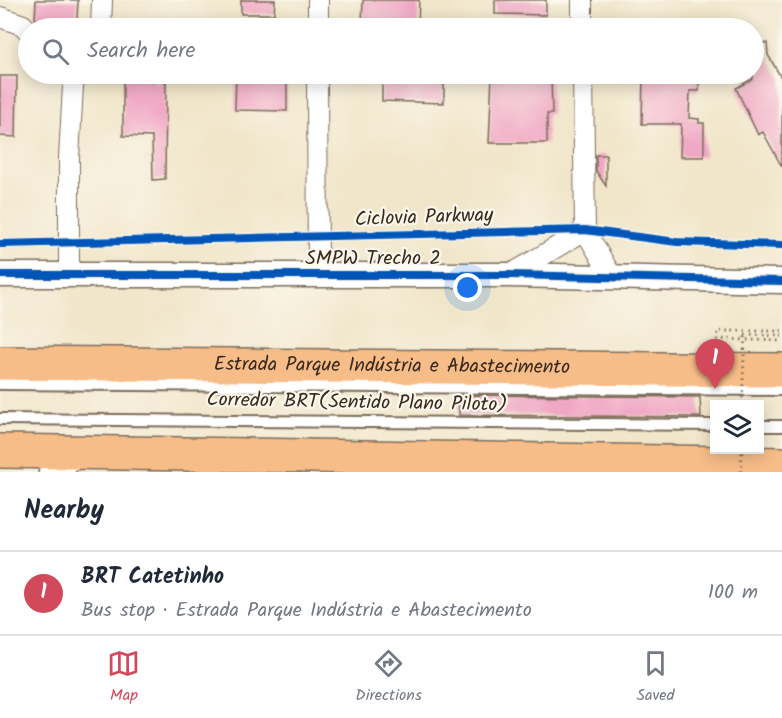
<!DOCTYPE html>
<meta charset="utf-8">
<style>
:root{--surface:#fff;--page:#f2f2f3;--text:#1f2937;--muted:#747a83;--line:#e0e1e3;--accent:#d1495b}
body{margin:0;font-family:Kalam,sans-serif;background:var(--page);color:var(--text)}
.controls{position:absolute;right:18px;bottom:18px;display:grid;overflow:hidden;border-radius:0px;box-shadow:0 3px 15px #0003}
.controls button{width:54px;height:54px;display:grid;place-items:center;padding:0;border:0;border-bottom:2px solid var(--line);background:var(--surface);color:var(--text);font:30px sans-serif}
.you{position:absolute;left:468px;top:288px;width:21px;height:21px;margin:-15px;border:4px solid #fff;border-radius:50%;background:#1a73e8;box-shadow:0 0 0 9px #1a73e833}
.badge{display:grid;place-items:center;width:39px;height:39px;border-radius:50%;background:var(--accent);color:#fff;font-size:20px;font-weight:700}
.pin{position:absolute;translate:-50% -50px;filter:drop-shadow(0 2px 3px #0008)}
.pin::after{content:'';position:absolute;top:32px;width:21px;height:18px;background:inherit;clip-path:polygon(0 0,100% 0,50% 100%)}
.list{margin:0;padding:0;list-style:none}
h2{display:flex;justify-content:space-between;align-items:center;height:78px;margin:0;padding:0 24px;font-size:26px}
h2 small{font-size:20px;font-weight:400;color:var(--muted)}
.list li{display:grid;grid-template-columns:39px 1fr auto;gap:18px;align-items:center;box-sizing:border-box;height:84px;padding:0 24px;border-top:2px solid var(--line)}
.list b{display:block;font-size:22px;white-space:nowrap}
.list p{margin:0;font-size:20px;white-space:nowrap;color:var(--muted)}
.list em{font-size:20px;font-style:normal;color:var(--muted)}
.icon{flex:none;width:33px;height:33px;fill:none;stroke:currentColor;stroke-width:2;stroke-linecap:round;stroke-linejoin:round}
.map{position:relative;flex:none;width:782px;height:472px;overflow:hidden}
.search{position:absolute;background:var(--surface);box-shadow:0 3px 15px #0003;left:18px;right:18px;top:18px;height:66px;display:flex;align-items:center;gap:15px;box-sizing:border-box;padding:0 21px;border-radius:33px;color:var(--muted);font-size:22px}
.sheet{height:162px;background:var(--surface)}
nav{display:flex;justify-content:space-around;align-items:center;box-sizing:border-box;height:84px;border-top:2px solid var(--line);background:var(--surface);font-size:16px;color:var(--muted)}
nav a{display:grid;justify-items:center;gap:3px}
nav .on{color:var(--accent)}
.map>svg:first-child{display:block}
.building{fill:#f0a7c4}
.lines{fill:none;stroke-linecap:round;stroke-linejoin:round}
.service-casing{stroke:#7b6c5a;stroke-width:14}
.minor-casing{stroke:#7b6c5a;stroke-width:22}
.tertiary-casing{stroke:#7b6c5a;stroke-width:27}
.trunk-casing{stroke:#7b6c5a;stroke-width:36}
.path{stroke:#7b6c5a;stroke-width:3;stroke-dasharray:1.5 4.5;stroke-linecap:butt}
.service{stroke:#fff;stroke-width:10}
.minor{stroke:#fff;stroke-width:20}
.tertiary{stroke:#fff;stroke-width:24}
.trunk{stroke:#f7bd88;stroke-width:33}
.path-bridge{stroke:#7b6c5a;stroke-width:3;stroke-dasharray:1.5 4.5;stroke-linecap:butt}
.cycleway-casing{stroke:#fbf7ec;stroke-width:11}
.cycleway{stroke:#0057b8;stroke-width:8}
.labels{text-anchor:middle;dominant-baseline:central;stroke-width:4.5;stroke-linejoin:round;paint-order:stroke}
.street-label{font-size:20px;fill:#3b2a1e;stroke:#fbf7ec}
</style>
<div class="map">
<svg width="782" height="472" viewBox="0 0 782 472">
<rect width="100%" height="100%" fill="#fbf7ec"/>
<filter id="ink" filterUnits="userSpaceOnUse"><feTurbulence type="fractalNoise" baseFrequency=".0167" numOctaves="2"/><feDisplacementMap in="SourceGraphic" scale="12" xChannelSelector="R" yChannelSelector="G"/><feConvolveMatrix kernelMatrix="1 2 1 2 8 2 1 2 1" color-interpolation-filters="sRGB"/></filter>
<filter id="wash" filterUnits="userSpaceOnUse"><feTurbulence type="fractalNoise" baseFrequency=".008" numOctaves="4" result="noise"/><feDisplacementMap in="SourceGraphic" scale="24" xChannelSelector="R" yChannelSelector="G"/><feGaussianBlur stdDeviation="1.35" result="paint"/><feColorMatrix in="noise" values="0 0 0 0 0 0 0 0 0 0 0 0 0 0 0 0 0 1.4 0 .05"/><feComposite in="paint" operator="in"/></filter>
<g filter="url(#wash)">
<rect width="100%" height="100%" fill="#f1e6ca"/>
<g id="blocks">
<path class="building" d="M36,0h42l-1,21 -42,-2z
M241,0h34l-1,14h-33z
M363,0h56l-1,26 -56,-2z
M495,0h51v15l-51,-1z
M767,43l1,12 14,24v88l-19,-35 -5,3 -22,-47 17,-9v-34z
M123,74h30v8h13l-1,97 -12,1 -1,-43 -29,-1z
M236,74h51v37l-52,-1z
M382,74h58v9l4,1v19l-62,-2z
M492,74h59l1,40h-5v29h-58z
M643,74h56v17h-9l-1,27 10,1v4h5v34h-24l1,-33h-39z
M0,76h17l-1,61 -16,-1z
M596,155h10v31l-10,-15z
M459,395l241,2 1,20 -242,-2z"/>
</g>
</g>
<g filter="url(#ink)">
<use href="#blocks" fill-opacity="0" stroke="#7b6c5a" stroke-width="1.5"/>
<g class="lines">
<defs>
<path id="service" d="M0,384l782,6
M0,419l714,6
M760,426h22"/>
<path id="minor" d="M582,0v28
M0,17l23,8 5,6
M101,28l1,-28
M318,28v-28
M317,74l1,201
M583,74l2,156 27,47
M510,275l75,-45
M69,276v-118l4,-72 4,-12"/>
<path id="tertiary" d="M0,275h510l272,6
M51,472l19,-12"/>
<g id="trunk">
<path id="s1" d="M0,363l782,7"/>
<path d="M0,451l782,13"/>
</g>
</defs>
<use href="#service" class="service-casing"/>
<use href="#minor" class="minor-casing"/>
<use href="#tertiary" class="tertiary-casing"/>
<use href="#trunk" class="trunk-casing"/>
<path class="path" d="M782,331h-64l-1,8 65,2
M745,335l37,1"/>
<use href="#service" class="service"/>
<use href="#minor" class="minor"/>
<use href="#tertiary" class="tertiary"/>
<use href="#trunk" class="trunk"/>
<path class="path-bridge" d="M742,404l3,-69
M741,472l1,-22"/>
<defs>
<path id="cycleway" d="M0,244l585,-14 92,12 105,3
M0,275h510l272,6"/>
</defs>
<use href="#cycleway" class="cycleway-casing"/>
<use href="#cycleway" class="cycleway"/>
</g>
</g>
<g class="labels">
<g class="street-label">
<text transform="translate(424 218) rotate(-2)">Ciclovia Parkway</text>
<text x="373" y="259">SMPW Trecho 2</text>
<text stroke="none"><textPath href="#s1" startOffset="392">Estrada Parque Indústria e Abastecimento</textPath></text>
<text transform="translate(357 403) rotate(1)">Corredor BRT(Sentido Plano Piloto)</text>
</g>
</g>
</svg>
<div class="controls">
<button><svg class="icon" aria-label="layers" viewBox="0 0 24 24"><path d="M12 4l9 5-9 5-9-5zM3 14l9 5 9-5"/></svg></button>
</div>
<div class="you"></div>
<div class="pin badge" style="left:715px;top:389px">1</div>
<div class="search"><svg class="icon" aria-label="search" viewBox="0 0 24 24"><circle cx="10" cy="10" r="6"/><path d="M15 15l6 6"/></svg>Search here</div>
</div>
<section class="sheet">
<h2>Nearby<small></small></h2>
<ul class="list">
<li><span class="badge">1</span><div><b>BRT Catetinho</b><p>Bus stop · Estrada Parque Indústria e Abastecimento</p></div><em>100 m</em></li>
</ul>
</section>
<nav>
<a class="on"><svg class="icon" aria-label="map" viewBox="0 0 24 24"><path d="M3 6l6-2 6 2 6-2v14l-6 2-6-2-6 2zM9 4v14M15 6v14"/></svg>Map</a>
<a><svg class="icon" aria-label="directions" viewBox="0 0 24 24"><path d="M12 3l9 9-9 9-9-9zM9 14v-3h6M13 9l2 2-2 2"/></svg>Directions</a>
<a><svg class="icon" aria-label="saved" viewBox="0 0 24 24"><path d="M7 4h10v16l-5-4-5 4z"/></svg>Saved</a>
</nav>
